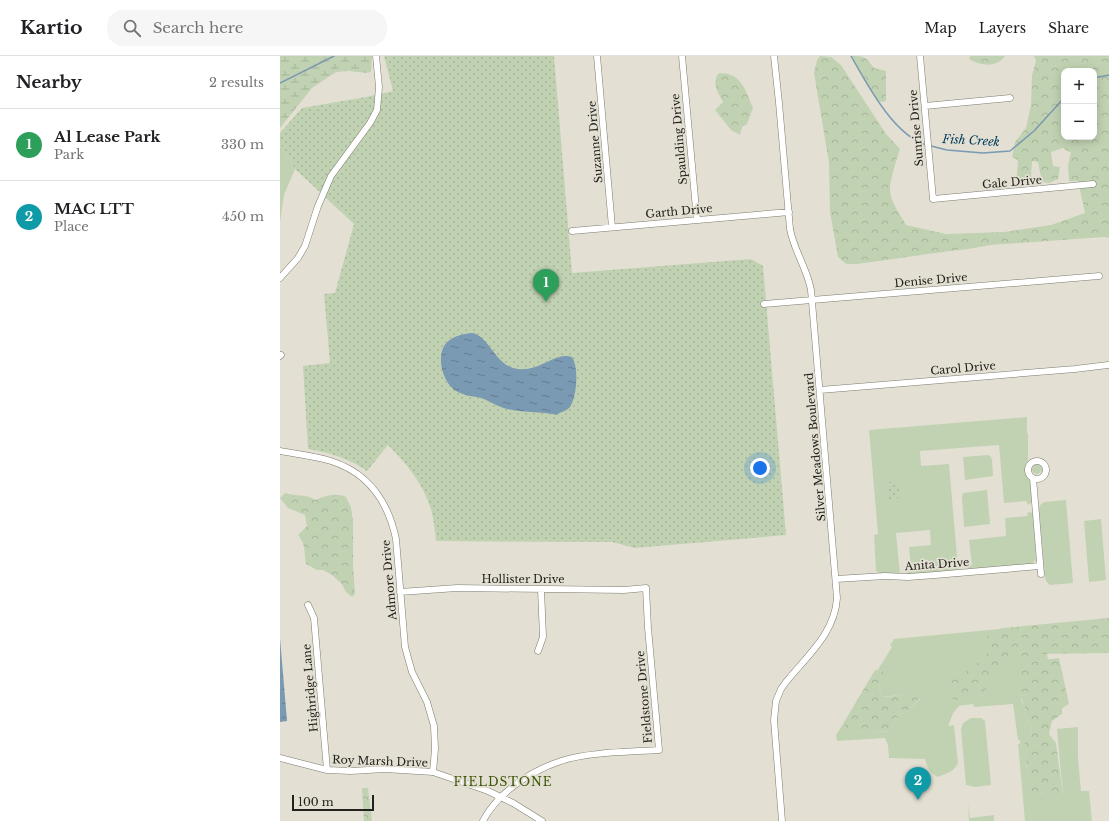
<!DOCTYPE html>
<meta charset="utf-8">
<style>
:root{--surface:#fff;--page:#f6f6f6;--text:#202124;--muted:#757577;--line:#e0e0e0;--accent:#d93025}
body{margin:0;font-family:"Libre Baskerville",serif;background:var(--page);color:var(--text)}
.controls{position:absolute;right:12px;top:12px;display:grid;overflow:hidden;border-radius:8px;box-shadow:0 2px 10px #0003}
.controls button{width:36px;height:36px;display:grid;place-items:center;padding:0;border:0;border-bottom:1px solid var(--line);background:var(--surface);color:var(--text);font:20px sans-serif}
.scale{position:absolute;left:12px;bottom:10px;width:82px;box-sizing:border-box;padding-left:4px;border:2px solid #22211d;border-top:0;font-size:11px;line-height:14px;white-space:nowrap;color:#22211d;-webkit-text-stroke:3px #e3e0d3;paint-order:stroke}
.you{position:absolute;left:480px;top:412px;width:14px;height:14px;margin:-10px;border:3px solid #fff;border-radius:50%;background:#1a73e8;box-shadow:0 0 0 6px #1a73e833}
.badge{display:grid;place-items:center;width:26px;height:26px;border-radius:50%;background:var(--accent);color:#fff;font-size:13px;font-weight:700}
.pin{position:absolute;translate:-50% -33px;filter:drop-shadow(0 1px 2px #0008)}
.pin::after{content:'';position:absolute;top:21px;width:14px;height:12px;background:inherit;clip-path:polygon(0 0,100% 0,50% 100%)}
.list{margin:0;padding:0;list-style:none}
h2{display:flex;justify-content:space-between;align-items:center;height:52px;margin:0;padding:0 16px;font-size:17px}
h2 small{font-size:13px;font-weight:400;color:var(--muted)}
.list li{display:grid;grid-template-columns:26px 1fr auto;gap:12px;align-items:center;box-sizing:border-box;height:72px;padding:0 16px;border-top:1px solid var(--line)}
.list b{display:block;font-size:15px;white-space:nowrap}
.list p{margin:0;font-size:13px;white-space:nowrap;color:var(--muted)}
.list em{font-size:13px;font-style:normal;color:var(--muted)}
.icon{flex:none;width:22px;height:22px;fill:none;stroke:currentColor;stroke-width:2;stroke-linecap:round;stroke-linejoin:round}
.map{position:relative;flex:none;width:829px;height:765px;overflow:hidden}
header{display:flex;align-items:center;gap:24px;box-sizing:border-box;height:56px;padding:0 20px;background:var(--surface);border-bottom:1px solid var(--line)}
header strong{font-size:19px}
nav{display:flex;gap:22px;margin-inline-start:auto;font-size:14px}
.search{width:280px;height:36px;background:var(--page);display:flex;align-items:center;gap:10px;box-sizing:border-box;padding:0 14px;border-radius:16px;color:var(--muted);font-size:15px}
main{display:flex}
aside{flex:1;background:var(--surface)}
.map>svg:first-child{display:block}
.green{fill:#c1d2b2}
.forest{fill:url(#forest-crowns);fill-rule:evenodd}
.wetland{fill:url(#wetland-marsh)}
.park{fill:url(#park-dots)}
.water{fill:url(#water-ripples)}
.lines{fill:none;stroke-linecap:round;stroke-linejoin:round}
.stream{stroke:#7a99b2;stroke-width:1.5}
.minor-casing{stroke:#7c7a6f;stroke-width:7}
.minor{stroke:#fff;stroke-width:6}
.labels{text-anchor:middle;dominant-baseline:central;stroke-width:3.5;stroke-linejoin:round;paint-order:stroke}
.street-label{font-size:11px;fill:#22211d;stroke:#e3e0d3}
.water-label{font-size:12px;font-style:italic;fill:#013c5e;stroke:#e3e0d3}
.neighbourhood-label{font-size:12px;letter-spacing:1px;fill:#40570d;stroke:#e3e0d3}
</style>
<header>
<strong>Kartio</strong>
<div class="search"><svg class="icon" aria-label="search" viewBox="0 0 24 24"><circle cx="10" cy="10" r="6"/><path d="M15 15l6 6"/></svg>Search here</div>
<nav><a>Map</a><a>Layers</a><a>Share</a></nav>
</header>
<main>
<aside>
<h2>Nearby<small>2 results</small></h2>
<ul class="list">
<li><span class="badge" style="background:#2e9e5b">1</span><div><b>Al Lease Park</b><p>Park</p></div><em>330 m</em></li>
<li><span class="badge" style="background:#0f9aa8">2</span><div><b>MAC LTT</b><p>Place</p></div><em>450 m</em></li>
</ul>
</aside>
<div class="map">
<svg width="829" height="765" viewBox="0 0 829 765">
<defs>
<pattern id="forest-crowns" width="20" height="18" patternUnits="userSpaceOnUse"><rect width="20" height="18" fill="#c1d2b2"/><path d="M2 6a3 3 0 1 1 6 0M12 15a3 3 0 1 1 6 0" fill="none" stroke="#a6b499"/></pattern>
<pattern id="wetland-marsh" width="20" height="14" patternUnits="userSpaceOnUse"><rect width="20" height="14" fill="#c1d2b2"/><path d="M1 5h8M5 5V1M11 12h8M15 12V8" fill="none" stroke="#a6b499"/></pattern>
<pattern id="park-dots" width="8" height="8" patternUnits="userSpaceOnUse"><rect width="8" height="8" fill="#c1d2b2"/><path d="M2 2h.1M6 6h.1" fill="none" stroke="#a6b499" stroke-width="1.8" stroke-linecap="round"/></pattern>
<pattern id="water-ripples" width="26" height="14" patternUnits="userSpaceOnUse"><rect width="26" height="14" fill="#7a99b2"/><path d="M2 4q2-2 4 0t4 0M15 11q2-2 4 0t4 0" fill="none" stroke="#647c90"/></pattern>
</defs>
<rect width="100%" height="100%" fill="#e3e0d3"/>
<path class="green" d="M0,87l15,26 -11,26 -4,28z
M747,361v16l1,1v26l-3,7v5l5,9 2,21 -4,3 -2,-4 -22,2 -5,-58 -79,6 1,15 28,-2 9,104 -1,3 -49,3 -1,-2v-1l4,-1 -2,-23 22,-2 -1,-15 -34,3 4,42 -21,-2 -3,-2 -2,-36 4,-1 -9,-104z
M708,399l2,1 2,3 1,17 -28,4 -2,-23z
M752 413a5 5 0 1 1 10 0a5 5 0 1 1-10 0Z
M707,434l3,34 -26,3 -2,-31 1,-3z
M786,444l7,83 -23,2 -4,-4 -1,-3 -6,-70 2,-4 4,-2z
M748,456l5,1 3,46 -4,5 -63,6 -2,-4 5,-1 -3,-25 37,-4 -1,-18 22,-2z
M821,463l5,61 -17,2 -5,-61z
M763,569l5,35 -19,2 -3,4 -5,33 4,9 1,10 4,6 2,6 -7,13 1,21 4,20 11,20 3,-12 19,4 -6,-67 21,-2v32l3,32h8l3,30h-67l-7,-77h2v-4h-2l-5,-36 -39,3 -1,-3 -14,2 -6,7 -5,13 6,-1 4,38c-4,9 -11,10 -20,14 -8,-4 -11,-9 -13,-18l-36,-1 -1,-13 -3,-7 -48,3 -1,-6 7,-11c12,14 31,8 46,7l8,-13 12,-9 11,-10c-11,-10 -24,-1 -38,-3 -5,-11 -3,-14 2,-24l-7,-1 15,-24 -2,-2 4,-6z
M691,662h10l4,3 6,64 -16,2 -9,-2 -5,-56 2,-6z
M688,747l2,15 24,-3v6h-25z"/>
<path class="forest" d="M540,0l11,1 10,8 45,69 14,15c-3,10 -11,33 -10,43 2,12 10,22 16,33l40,9 58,-2 47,-7 34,-12 -7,-32h-9l-1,-16 3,-12 -8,-5 -12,4 2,14 7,1 -2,12 -9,4 -7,-1 -4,-20 -6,-1 -1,15 3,5 -2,3 -11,1 -5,-6 1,-5 1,-14 -6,-3 3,-15 11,-14 5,-23 1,-30 4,-14 -2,-5h75v182l-5,-1 -114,8 -22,4 -18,2 -93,13h-11l-8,-7 -8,-45 -1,-49 -15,-90 3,-13zM784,15h30v66h-30z
M571,0c15,0 14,1 23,12l12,3v30l-3,1 -6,-1z
M690,0h35c-8,12 -25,10 -36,3z
M439,17c23,0 26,17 34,35l-6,16 -5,3 -2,8 -9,-5 -16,-20 8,-8c-5,-9 -12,-20 -4,-29z
M5,437c12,4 19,0 30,7 9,-4 22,-8 31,-3l5,10 2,15v42l2,30 -3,3 -6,-5 -4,-8 -10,-9 -9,-5h-6l-11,-6c-2,-11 0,-20 -8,-29l9,-9 -2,-11 -17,-7 -8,-10z
M829,562v35l-75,1 -41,15 1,8 -13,20 -23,3 -11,-3 3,-16 22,-13 16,-15 -1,-21 17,-4z
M779,602l10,46 -7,4v6l-10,7 -3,13 7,9 7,53 -7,5 -7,-7 -5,-1 -3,11 -3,2 -7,-11 -6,-41v-11l7,-13 -2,-6 -4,-6 -1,-10 -6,-17 -1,-11 1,-6 10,-12z
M595,614l10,2c-6,10 -8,13 -3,24 16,3 24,-8 38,2l-11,11 -12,9 -8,13c-15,1 -35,7 -46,-7z
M82,732h6l4,33h-8z"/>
<path class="wetland" d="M0,0h92l-1,16 -5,1 -17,-2 -13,1 -24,16 -32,40z"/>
<path class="park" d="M104,0h170l18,217 179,-14 12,7 23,269 -151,13 -23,-6 -176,-1c-1,-9 -2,-19 -4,-28 -7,-27 -24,-48 -44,-68l-21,26c-18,-13 -37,-18 -59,-22l-5,-83 27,-3 -6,-69 11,-1 19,-69 -59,-55 -15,-26v-10l22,-25 64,-11 27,-6z
M608,426h8l3,1v14l-2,2h-8z"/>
<path class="water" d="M192,277c16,2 22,29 41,35 25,7 41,-17 59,-11 7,11 5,39 -2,50 -3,4 -10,5 -14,8l-3,-1c-15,-2 -31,-2 -46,-5 -9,-2 -17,-8 -26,-11 -8,-2 -16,-2 -23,-6 -13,-6 -20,-27 -16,-41 4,-13 18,-17 30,-18z
M0,582l7,83 -7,1z"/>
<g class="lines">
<path class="stream" d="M571,0c16,28 43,80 76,89
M814,22l15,-3
M0,27l54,-27
M651,90l16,4 36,3 27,-2 24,-20 30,-33"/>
<defs>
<path id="minor" d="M317,0l15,171
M402,0l15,164
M494,0l5,47 11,126c4,22 17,39 21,61l26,308c-2,35 -30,58 -51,84l-5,7 -5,12 -2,19 8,101
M640,0l13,143 160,-15
M645,50l85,-8
M292,175l217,-19
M0,222l18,-20 7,-12 13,-40 13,-30 39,-53 7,-13 2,-23 -3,-31
M484,248l335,-28
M0,300l1,-1
M540,334l255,-21 33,-4
M0,395c17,3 35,5 51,10 38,12 57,40 65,78l9,108 7,25 15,30 7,24 1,23 -2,23
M748 414a9 9 0 1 1 18 0a9 9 0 1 1-18 0Z
M753,422l8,96
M556,523l49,-3 23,1 27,-2 105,-9
M120,536l57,-4 167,2 22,-2 2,40 11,122c-29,2 -71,2 -98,11 -30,10 -63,31 -78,60
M28,549l6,13 13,152
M258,595l5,-14 -2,-48
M0,702l47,12 24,1 34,-2 48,3 55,19 25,12 29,18"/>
</defs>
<use href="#minor" class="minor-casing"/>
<use href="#minor" class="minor"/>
</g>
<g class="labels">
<g class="street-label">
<text transform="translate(636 72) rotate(-95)">Sunrise Drive</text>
<text transform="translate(399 83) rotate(-95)">Spaulding Drive</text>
<text transform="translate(315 86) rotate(-95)">Suzanne Drive</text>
<text transform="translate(732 126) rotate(-5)">Gale Drive</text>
<text transform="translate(399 155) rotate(-5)">Garth Drive</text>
<text transform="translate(651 224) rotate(-5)">Denise Drive</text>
<text transform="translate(683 312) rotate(-5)">Carol Drive</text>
<text transform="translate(535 391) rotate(-95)">Silver Meadows Boulevard</text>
<text transform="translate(657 508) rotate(-4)">Anita Drive</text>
<text x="243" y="523">Hollister Drive</text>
<text transform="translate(109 524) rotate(-95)">Admore Drive</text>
<text transform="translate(30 632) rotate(-95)">Highridge Lane</text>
<text transform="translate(364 641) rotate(-95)">Fieldstone Drive</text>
<text transform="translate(100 705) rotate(2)">Roy Marsh Drive</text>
</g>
<g class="water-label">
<text transform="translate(691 84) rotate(3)">Fish Creek</text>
</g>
<g class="neighbourhood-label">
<text x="223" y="725">FIELDSTONE</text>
</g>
</g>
</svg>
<div class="controls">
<button>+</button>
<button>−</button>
</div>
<div class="scale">100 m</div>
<div class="you"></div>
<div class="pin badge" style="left:266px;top:246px;background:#2e9e5b">1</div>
<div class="pin badge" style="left:638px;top:744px;background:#0f9aa8">2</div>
</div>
</main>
